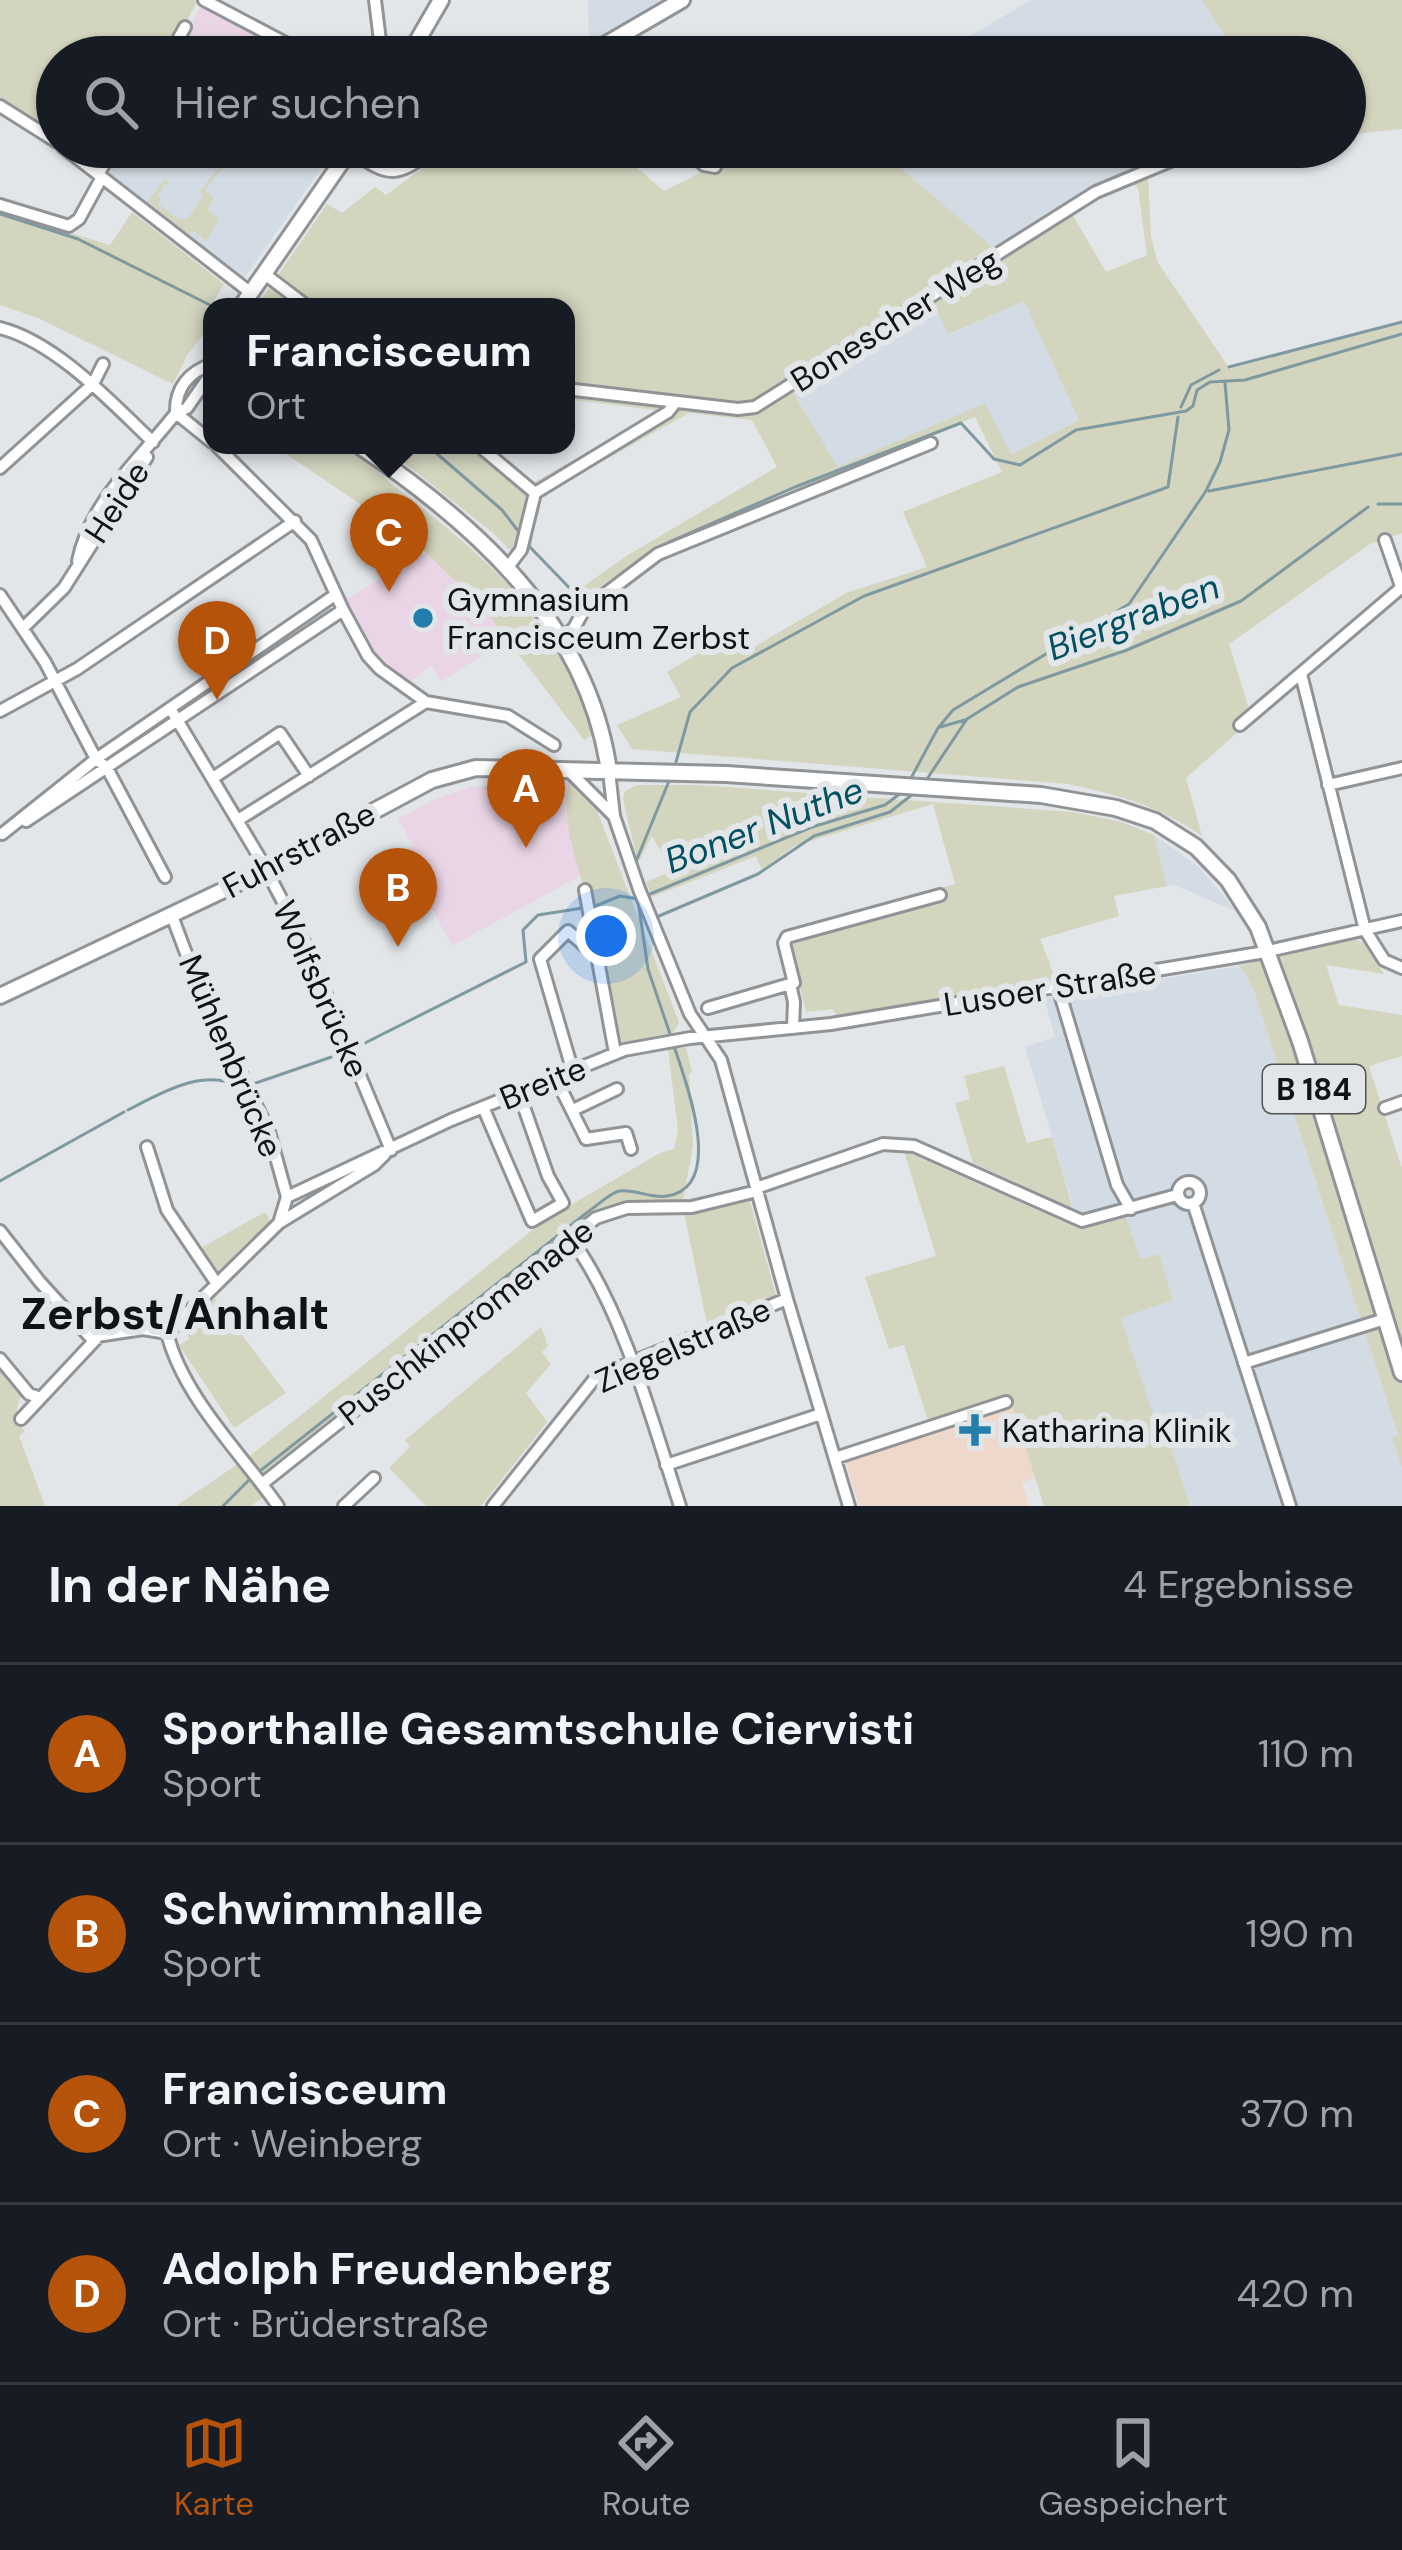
<!DOCTYPE html>
<html lang="de">
<meta charset="utf-8">
<style>
:root{--surface:#171b24;--page:#20242c;--text:#f1f3f6;--muted:#9ea1a6;--line:#363941;--accent:#b45309}
body{margin:0;font-family:"DM Sans",sans-serif;background:var(--page);color:var(--text)}
.you{position:absolute;left:606px;top:936px;width:42px;height:42px;margin:-30px;border:9px solid #fff;border-radius:50%;background:#1a73e8;box-shadow:0 0 0 18px #1a73e833}
.badge{display:grid;place-items:center;width:78px;height:78px;border-radius:50%;background:var(--accent);color:#fff;font-size:39px;font-weight:700}
.pin{position:absolute;translate:-50% -99px;filter:drop-shadow(0 3px 6px #0008)}
.pin::after{content:'';position:absolute;top:63px;width:42px;height:36px;background:inherit;clip-path:polygon(0 0,100% 0,50% 100%)}
.popup{position:absolute;left:203px;top:298px;width:372px;height:156px;box-sizing:border-box;display:grid;place-content:center;border-radius:24px;background:var(--surface);filter:drop-shadow(0 3px 9px #0005);font-size:39px;white-space:nowrap;color:var(--muted)}
.popup b{font-size:45px;color:var(--text)}
.popup::after{content:'';position:absolute;left:50%;top:100%;margin-left:-24px;border:24px solid transparent;border-top-color:var(--surface)}
.list{margin:0;padding:0;list-style:none}
h2{display:flex;justify-content:space-between;align-items:center;height:156px;margin:0;padding:0 48px;font-size:51px}
h2 small{font-size:39px;font-weight:400;color:var(--muted)}
.list li{display:grid;grid-template-columns:78px 1fr auto;gap:36px;align-items:center;box-sizing:border-box;height:180px;padding:0 48px;border-top:3px solid var(--line)}
.list b{display:block;font-size:45px;white-space:nowrap}
.list p{margin:0;font-size:39px;white-space:nowrap;color:var(--muted)}
.list em{font-size:39px;font-style:normal;color:var(--muted)}
.icon{flex:none;width:66px;height:66px;fill:none;stroke:currentColor;stroke-width:2;stroke-linecap:round;stroke-linejoin:round}
.map{position:relative;flex:none;width:1402px;height:1506px;overflow:hidden}
.search{position:absolute;background:var(--surface);box-shadow:0 3px 9px #0004;left:36px;right:36px;top:36px;height:132px;display:flex;align-items:center;gap:30px;box-sizing:border-box;padding:0 42px;border-radius:66px;color:var(--muted);font-size:45px}
.sheet{height:876px;background:var(--surface)}
nav{display:flex;justify-content:space-around;align-items:center;box-sizing:border-box;height:168px;border-top:3px solid var(--line);background:var(--surface);font-size:33px;color:var(--muted)}
nav a{display:grid;justify-items:center;gap:6px}
nav .on{color:var(--accent)}
.map>svg:first-child{display:block}
.built{fill:#d3dbe4}
.education{fill:#e9d5e5}
.medical{fill:#eed7cb}
.green{fill:#d3d5bf;fill-rule:evenodd}
.lines{fill:none;stroke-linecap:round;stroke-linejoin:round}
.stream{stroke:#7f99a1;stroke-width:3}
.minor-casing{stroke:#919497;stroke-width:16}
.major-casing{stroke:#919497;stroke-width:20}
.minor{stroke:#fff;stroke-width:10}
.major{stroke:#fff;stroke-width:14}
.poi-dot{fill:#237eac;stroke:#e3e6e9;stroke-width:4.5}
.labels{text-anchor:middle;dominant-baseline:central;stroke-width:12;stroke-linejoin:round;paint-order:stroke}
.shield{fill:#e3e6e9;stroke:#505253;stroke-width:3}
.shield-label{font-size:30px;font-weight:bold;fill:#111213}
.street-label{font-size:33px;fill:#111213;stroke:#e3e6e9}
.poi-label{font-size:33px;fill:#111213;stroke:#e3e6e9;text-anchor:start}
.water-label{font-size:36px;font-style:italic;fill:#015061;stroke:#e3e6e9}
.district-label{font-size:45px;font-weight:bold;fill:#111213;stroke:#e3e6e9}
</style>
<div class="map">
<svg width="1402" height="1506" viewBox="0 0 1402 1506">
<rect width="100%" height="100%" fill="#e3e6e9"/>
<path class="built" d="M588,0h78l-77,46z
M1031,0h171l37,57h-305z
M122,147h165l34,22 -77,109 -137,-106z
M876,147h303l-76,33 -109,70z
M1024,301l56,118 -70,35 -25,-50 -147,64 -45,-74 140,-90 17,30z
M1154,835l45,32 38,45 -62,-27 -8,1z
M1234,967l9,2 11,24 144,443 -5,3 9,29v38h-212l-24,-75 -7,1 -38,-115 52,-17 -14,-46 -19,5 -60,-30 -55,-182 30,-10 -11,-39z"/>
<path class="education" d="M202,5l74,38 -8,14h-94z
M426,553l56,53 25,33 -66,43 -10,-17 -22,18 -31,-25 -34,-58z
M569,781l-3,30 14,65 -128,70 -51,-94 12,-7 -15,-26 37,-20 35,-12z"/>
<path class="medical" d="M1012,1402l23,75 -13,6 7,23h-170l-14,-47z"/>
<path class="green" d="M0,0h194l3,2 -29,52 -111,3v77l-57,-37z
M1202,0h200v129l-57,6v-78h-106z
M451,147h162l51,44 88,-44h124l119,102 108,-69 76,-33h67l-43,8 -55,19 3,63 7,26 72,106 172,-48v212l-32,11 -141,100 20,65 -13,12 3,10 -53,47 16,58c-41,-29 -86,-42 -134,-52l-436,-35 -15,-24 64,-28 -14,-25 69,-41 13,19 97,-57 81,-26 -24,-55 99,-40 -27,-55 -298,120 -32,18 -85,60 -5,-9 73,-51 149,-88 -25,-47 -63,-7 -154,86 -3,47 -10,16 -29,-29 -111,-88h108l44,37 127,-71 -95,-12v-92h-310l71,-103 15,9 33,-26 11,8zM1130,181l8,7 9,67 -41,17 -34,-58zM1024,301l55,119 -68,34 -26,-51 -147,64 -45,-74 140,-89 16,30z
M229,155l9,4v6l-11,-4 -22,30 9,7 -7,12 12,8 -13,23 -14,-11 -4,5 -41,-32 18,-25 5,6 -6,1 -6,10 3,3 -3,6 22,16 8,-2 15,-22 -4,-4z
M0,211l110,34 22,-33 92,72 -13,22 -5,25 -18,23 -15,30 -135,-66 -38,-13z
M273,445c19,0 46,-5 64,0 21,5 44,30 60,43 82,64 175,139 195,247l-8,5 -102,-134 -73,-69z
M569,781l26,25 84,216 -5,10 -55,13c-9,-43 -17,-86 -27,-128 -10,-43 -33,-92 -23,-136z
M637,785h60l376,27 49,10 32,13 13,51 -53,10 5,20 -79,23 16,41 -219,36 -4,-7 -27,3 -20,-81 169,-47 -22,-80 -139,42 -32,24 -6,-14 -104,41 -6,-15 26,-11 -20,-35 -14,27 -15,-64 2,-8z
M1402,914v12l-48,12 11,6 19,30 -58,-9 13,40 63,10v41l-33,10 33,103v299l-10,-30 6,-3 -144,-443 -11,-23 -6,-3 15,-3 -5,-14 52,-8z
M686,1048l6,24 -3,2 4,72 -10,54 63,-13 31,112 -70,25 -25,-122 -64,1 -24,8 -340,270 9,16 -12,9h-75l75,-51 294,-235 115,-67 14,-4 4,-19 -10,-81z
M1004,1066l23,77 25,-6 21,72 -100,-46 -18,-60 15,-4 -6,-23z
M904,1151l176,78 46,-12 14,42 19,-5 14,46 -52,18 38,113h7l24,75h-146l-34,-108 -81,26 -25,-79 -15,4 -24,-72 71,-21z
M265,1212l6,10 -56,53 -16,-26z
M214,1298l72,95 -52,35 -55,-83 10,-6 -5,-14z
M541,1327l7,19 -6,6 9,12 -25,29 21,29 -66,84h-55l-37,-38 21,-21 -5,-7z
M0,1370l22,26c-9,14 -5,22 3,36l-6,4 26,70h-45z"/>
<g class="lines">
<path class="stream" d="M0,214l78,25 136,68
M1229,367l173,-45
M1181,407l10,-22 28,-15
M427,445l75,65 20,26
M1209,491l193,-37
M1378,504h24
M527,544l58,60
M601,590l68,-48 126,-55 166,-64 33,36 26,6 56,-35 110,-19 7,-5 4,-16 13,-8 35,-2 157,-46
M940,727l25,-7
M676,762l14,-50 42,-44 132,-72 304,-109 10,-70
M927,779l40,-60 51,-32 109,-37 114,-49 127,-94
M910,780l28,-52 15,-18 176,-106 77,-113 14,-29 9,-32 -4,-47
M637,859l32,-78
M638,901l10,68 23,68
M593,907l27,-11 18,3 174,-72 73,-22 16,-12
M659,916l99,-42 56,-38 76,-24 23,-18
M355,1048l171,-86 -3,-32 15,-15 45,-7
M128,1110c33,-17 78,-44 113,-22l105,-36
M0,1181l124,-69
M260,1471l329,-260c8,-5 22,-19 31,-20 15,-2 32,8 47,5 60,-9 18,-116 7,-150
M223,1506l29,-29"/>
<defs>
<path id="minor" d="M204,0l108,57
M375,0l7,57
M168,57l17,-30
M0,106l57,36
M63,147l188,146
M684,147l20,18 11,2
M98,174l17,-27
M0,205l69,21 10,-7 23,-42
M266,275l42,32
M0,328c56,14 112,75 153,114
M566,389l172,20 17,-2 341,-215 108,-45
M176,413c-1,-25 13,-41 36,-49
M176,413l36,29
M216,445l95,95 32,70 25,46 12,13 46,33 82,14 46,29
M478,445l57,48
M0,468l93,-84 10,-20
M1385,540l17,49
M78,561c12,-59 61,-101 98,-148l11,-5 25,-36
M508,567l13,-17 14,-57 133,-81 8,-10
M0,595l45,67 51,97 11,9 58,109
M23,628l41,-40 83,-131
M562,639l12,-11 10,-18 74,-56 273,-111
M1301,674l64,256 19,30 18,8
M170,708l91,152 44,84 86,206
M0,711l77,-42 218,-148
M1240,725l162,-138
M568,770l46,46
M609,771l5,45 25,73 51,125 31,46 66,239 62,207
M213,778l67,-45 29,43
M1328,785l74,-17
M238,820l188,-118
M26,821l317,-211
M2,834l94,-75 239,-164
M585,890l30,163
M172,916l26,69 71,147 18,65
M1058,987l59,198 14,24
M708,1008l82,-24
M793,1028l1,-26 -4,-18 4,-1 -10,-40 3,-6 153,-42
M573,1072l-33,-113 28,-28 26,23
M556,1079l30,60 40,-6 5,16
M483,1107l49,114 31,-18 -15,-27 -29,-83
M1385,1108l17,-6
M573,1110l44,-21
M147,1147l20,63 50,74
M1178 1193a11 11 0 1 1 22 0a11 11 0 1 1-22 0Z
M756,1188l127,-44 31,2 168,75 95,-26
M1194,1206l96,300
M279,1223l8,-26 164,-77 173,-70 66,-12 141,-14 428,-71 143,-32
M0,1231l40,51 50,55 53,-8 24,4
M574,1243c50,70 79,181 106,263
M167,1333l112,-110 95,-58 11,-11
M167,1333c16,64 74,120 111,173
M0,1359l29,35 9,3
M1244,1363l141,-44
M21,1419l75,-80
M835,1458l171,-56
M666,1465l155,-51
M262,1484l334,-266 31,-10 65,-1 65,-16
M344,1506l30,-28
M493,1506l103,-129 191,-78"/>
<path id="major" d="M408,57l33,-57
M584,57l98,-57
M351,149c41,27 43,27 83,-2
M241,307l111,-160
M358,445c118,79 230,179 251,326
M0,996l247,-117 185,-99 44,-12 250,6 315,21 75,13 39,13 41,26 32,33 30,47 42,114 102,332"/>
</defs>
<use href="#minor" class="minor-casing"/>
<use href="#major" class="major-casing"/>
<use href="#minor" class="minor"/>
<use href="#major" class="major"/>
</g>
<g class="poi-dot">
<circle cx="423" cy="618" r="12"/>
<path d="M969 1412h12v12h12v12h-12v12h-12v-12h-12v-12h12z"/>
</g>
<g class="labels">
<rect class="shield" x="1263" y="1065" width="102" height="48" rx="9"/>
<g class="shield-label">
<text x="1314" y="1089">B 184</text>
</g>
<g class="street-label">
<text transform="translate(895 320) rotate(-32)">Bonescher Weg</text>
<text transform="translate(117 502) rotate(-57)">Heide</text>
<text transform="translate(299 850) rotate(-28)">Fuhrstraße</text>
<text transform="translate(1050 988) rotate(-9)">Lusoer Straße</text>
<text transform="translate(321 989) rotate(66)">Wolfsbrücke</text>
<text transform="translate(231 1056) rotate(67)">Mühlenbrücke</text>
<text transform="translate(543 1083) rotate(-22)">Breite</text>
<text transform="translate(466 1322) rotate(-38)">Puschkinpromenade</text>
<text transform="translate(683 1345) rotate(-24)">Ziegelstraße</text>
</g>
<g class="poi-label">
<text x="447" y="599">Gymnasium<tspan x="447" dy="38">Francisceum Zerbst</tspan></text>
<text x="1002" y="1430">Katharina Klinik</text>
</g>
<g class="water-label">
<text transform="translate(1133 617) rotate(-21)">Biergraben</text>
<text transform="translate(764 825) rotate(-21)">Boner Nuthe</text>
</g>
<g class="district-label">
<text x="175" y="1313">Zerbst/Anhalt</text>
</g>
</g>
</svg>
<div class="you"></div>
<div class="pin badge" style="left:526px;top:848px">A</div>
<div class="pin badge" style="left:398px;top:947px">B</div>
<div class="pin badge" style="left:389px;top:592px">C</div>
<div class="popup"><b>Francisceum</b>Ort</div>
<div class="pin badge" style="left:217px;top:700px">D</div>
<div class="search"><svg class="icon" aria-label="search" viewBox="0 0 24 24"><circle cx="10" cy="10" r="6"/><path d="M15 15l6 6"/></svg>Hier suchen</div>
</div>
<section class="sheet">
<h2>In der Nähe<small>4 Ergebnisse</small></h2>
<ul class="list">
<li><span class="badge">A</span><div><b>Sporthalle Gesamtschule Ciervisti</b><p>Sport</p></div><em>110 m</em></li>
<li><span class="badge">B</span><div><b>Schwimmhalle</b><p>Sport</p></div><em>190 m</em></li>
<li><span class="badge">C</span><div><b>Francisceum</b><p>Ort · Weinberg</p></div><em>370 m</em></li>
<li><span class="badge">D</span><div><b>Adolph Freudenberg</b><p>Ort · Brüderstraße</p></div><em>420 m</em></li>
</ul>
</section>
<nav>
<a class="on"><svg class="icon" aria-label="map" viewBox="0 0 24 24"><path d="M3 6l6-2 6 2 6-2v14l-6 2-6-2-6 2zM9 4v14M15 6v14"/></svg>Karte</a>
<a><svg class="icon" aria-label="directions" viewBox="0 0 24 24"><path d="M12 3l9 9-9 9-9-9zM9 14v-3h6M13 9l2 2-2 2"/></svg>Route</a>
<a><svg class="icon" aria-label="saved" viewBox="0 0 24 24"><path d="M7 4h10v16l-5-4-5 4z"/></svg>Gespeichert</a>
</nav>
